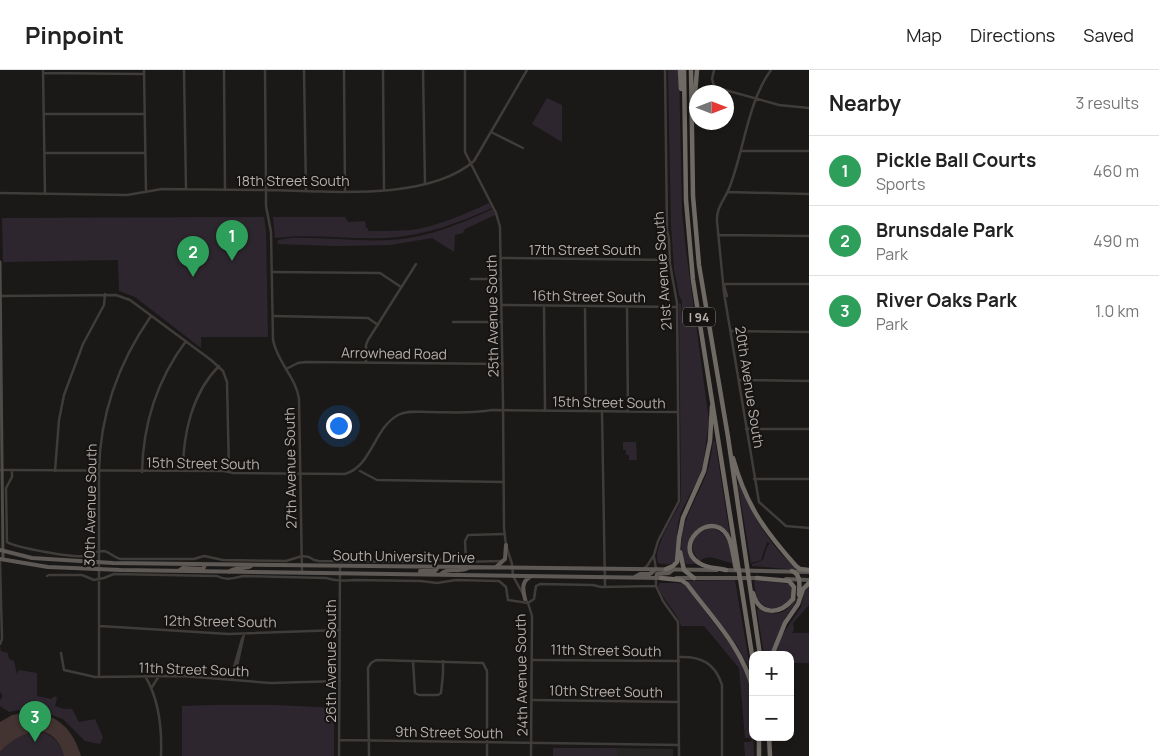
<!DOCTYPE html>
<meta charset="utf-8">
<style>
:root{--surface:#fff;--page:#f2f2f2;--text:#222;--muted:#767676;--line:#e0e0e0;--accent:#2f637d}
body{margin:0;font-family:Manrope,sans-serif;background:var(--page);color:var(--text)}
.controls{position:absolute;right:15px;bottom:15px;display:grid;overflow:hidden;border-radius:10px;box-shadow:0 2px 8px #0003}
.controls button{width:45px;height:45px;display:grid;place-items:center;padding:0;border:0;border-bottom:1px solid var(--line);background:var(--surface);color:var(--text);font:25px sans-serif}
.compass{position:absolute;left:689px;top:15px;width:45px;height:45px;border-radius:50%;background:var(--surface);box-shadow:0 2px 8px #0003;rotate:90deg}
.you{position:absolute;left:338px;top:355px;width:18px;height:18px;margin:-12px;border:4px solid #fff;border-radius:50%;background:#1a73e8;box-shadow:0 0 0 8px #1a73e833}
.badge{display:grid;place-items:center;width:32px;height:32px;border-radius:50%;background:var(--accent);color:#fff;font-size:16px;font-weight:700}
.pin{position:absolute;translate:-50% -41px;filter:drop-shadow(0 1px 2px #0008)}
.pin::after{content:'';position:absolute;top:26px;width:18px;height:15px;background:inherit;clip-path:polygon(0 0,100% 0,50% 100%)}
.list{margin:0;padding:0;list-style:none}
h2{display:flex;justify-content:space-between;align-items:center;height:65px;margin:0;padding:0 20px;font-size:21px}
h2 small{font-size:16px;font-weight:400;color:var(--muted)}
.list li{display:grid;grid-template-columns:32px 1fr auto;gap:15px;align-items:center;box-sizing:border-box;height:70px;padding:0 20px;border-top:1px solid var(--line)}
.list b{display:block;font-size:19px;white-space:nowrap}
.list p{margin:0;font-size:16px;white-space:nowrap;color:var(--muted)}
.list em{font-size:16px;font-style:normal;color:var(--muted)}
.map{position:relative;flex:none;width:809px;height:686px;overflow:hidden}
header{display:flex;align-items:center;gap:30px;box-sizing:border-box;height:70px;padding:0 25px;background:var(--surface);border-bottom:1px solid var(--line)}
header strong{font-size:24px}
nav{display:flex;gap:28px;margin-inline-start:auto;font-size:18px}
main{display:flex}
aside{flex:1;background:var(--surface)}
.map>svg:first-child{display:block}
.built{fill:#272624}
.green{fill:#2e262f}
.water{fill:#433431}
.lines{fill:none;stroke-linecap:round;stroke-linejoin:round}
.minor{stroke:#3f3c39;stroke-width:2.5}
.tertiary{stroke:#3f3c39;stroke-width:2.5}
.secondary{stroke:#4f4b47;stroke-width:3}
.primary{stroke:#5e5955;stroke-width:4}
.motorway{stroke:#706a65;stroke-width:4.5}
.labels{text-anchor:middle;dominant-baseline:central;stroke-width:4;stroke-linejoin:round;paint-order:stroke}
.shield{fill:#151413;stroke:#88817d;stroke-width:1}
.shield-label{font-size:12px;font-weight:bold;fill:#b9b0ab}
.street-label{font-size:14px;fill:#b9b0ab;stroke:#151413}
</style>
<header>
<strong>Pinpoint</strong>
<nav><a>Map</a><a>Directions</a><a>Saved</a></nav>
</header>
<main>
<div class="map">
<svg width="809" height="686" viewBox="0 0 809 686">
<rect width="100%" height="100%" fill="#1a1918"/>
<path class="built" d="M617,678l56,1v7h-56z"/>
<path class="green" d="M668,0h11l3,141 4,39 23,171 -6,44 -5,14 -17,33 -3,11 -3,37c-3,7 -11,4 -17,3 -6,-14 17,-48 23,-62v-6l-2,-192 2,1 1,15v-18l-3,-6 -5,-26 -3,-44z
M547,28l15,7v37l-30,-18z
M489,133l3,5c-34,15 -68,28 -106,30 -37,2 -74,-5 -111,0l-2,-21h72l3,5 17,-1 1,7h2v3c14,0 29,0 43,-1 28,-4 54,-16 78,-27z
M493,139l2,6 -30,14 -2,4 -8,2 -1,17 -22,-14 -42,7 -53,1 -60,-2 1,-4 13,-2c33,-1 66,4 99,2 37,-2 70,-16 103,-31z
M264,147l2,14 2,106h-67v11l-66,-51 -16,-6 -1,-31 -115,2 -1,-44z
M713,371h2l15,95c-20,-33 -61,9 -32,28h-12c-15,-28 10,-63 20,-89 4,-11 6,-23 7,-34z
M623,372h13l1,18h-8v-5h-3v-5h-3z
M739,414c12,30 34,67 60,86l-47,-4v-2l11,-4 4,-13 3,-4 -3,-1 -6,18 -10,3 -13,-78z
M711,458c16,3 20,20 21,35 -11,-1 -22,-11 -32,-2 -15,-15 -6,-28 11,-33z
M735,510l1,6 14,82h-1l-12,-23 -51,-64z
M754,510l36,4 3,6c-1,4 -1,8 -4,11 -6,9 -21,10 -28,2 -6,-6 -6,-15 -7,-23z
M660,513h19l6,2 53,70 13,33 3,68h-9l-1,-14h6l2,-2 -2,-2h-5l-6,-70 -35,-42h-23c-4,-15 -18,-25 -23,-40z
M809,515v20l-16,18 1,6 -2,4h17v30h-19v-8h-16l7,-18 20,-30 4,-18z
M795,528h2l-3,7 -9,13 -14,37h-7l-7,-45 2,-2c14,10 30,6 36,-10z
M0,576l1,5 7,2 1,6 5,2 3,13 2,-4 18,3v23l14,3 4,-3 2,2 -2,8 9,3h8l7,13 16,-3 8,18 -3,7 -15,-3 -22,-22 -32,-11 -22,4 -9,-6v-6l3,-4 -3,-4z
M212,635h65l57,3v48h-152v-50z
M31,661c18,0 28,8 33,25h-64v-4c9,-10 19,-16 31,-21z
M553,678h64v8h-64z"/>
<path class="water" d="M32,642c27,3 41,18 49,44h-17c-10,-38 -44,-26 -64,-4v-30l12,-7z"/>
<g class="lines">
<path class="minor" d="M43,0l2,124
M144,0l2,121
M184,0l2,119
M224,0l1,120
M304,0l2,120
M344,0l1,121
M383,0l1,120
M423,0l2,114
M465,0v82l6,12
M714,0l-2,9 2,7 4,2 61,17 30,3
M771,0c-23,31 -27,80 -41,116 -4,12 -14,21 -13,35l7,72 35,209 27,24 23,2
M43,3l101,1
M44,44h100
M491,62l32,16
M741,81h68
M45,83h100
M728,122l81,2
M0,123l127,2 35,-6 104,1 -1,-120
M718,165l91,1
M501,188l169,2
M272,202l108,1 21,14
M471,209h30
M724,214h85
M724,215l3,11
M0,226l116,-1 14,5 81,60 12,11 4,11 2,90
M502,235l175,2
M544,236l1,105
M585,236l1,105
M627,237l1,105
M273,246l95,2 10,7
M453,252h49
M732,261l77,1
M366,292v-17l2,-5 48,-76
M286,299l12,-6 8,-1 197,2
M739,310l70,1
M602,342l3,175
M746,359h63
M0,400l224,1 9,2 112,1c27,-8 29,-46 53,-59 9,-5 21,-3 31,-3 21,0 42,2 63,-2l185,2
M12,400v7l-6,11 1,54c9,6 68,16 78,14 6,-2 12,-5 19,-5 6,1 10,7 17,8h73l10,-3 19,4 63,1 16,-5 7,1 5,3 5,1 102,1 17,-3 21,3 44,-1
M55,401l4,-51 5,-25 19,-51 21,-39 1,-11
M183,401c0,-37 9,-78 36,-105
M360,401l17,9 127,2
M142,402c1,-48 15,-92 44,-131
M754,409h55
M654,487l2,12
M466,491l-1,-20 3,-6 37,-1
M0,492l2,77 -2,5
M644,498l3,-2 7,-11 4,-14 21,-40 -2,-198 -7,-39 -1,-25 -2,-9 -2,-160
M47,506l2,-1h33l12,5 10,-2 10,-4 103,2c10,5 16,2 26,0l83,2c11,3 17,3 28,2l67,1 16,2 19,-3 43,1 7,6 2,13 20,3 6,-4 2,-13 4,-2 53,1 8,2 55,-1
M656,508v8l7,15 15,21 1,134
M100,556l129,8 111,-4
M61,583l3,17 31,7 87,-1 89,7 69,-2
M679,587c22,-1 36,6 43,28v71
M532,590l147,1
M413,591l2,32 4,2h19l3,-2 2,-19v-13
M145,606c14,23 17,54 16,80
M233,606l2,-1 9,-41
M99,607v-206c1,-57 20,-109 52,-155
M232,610v-6l10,-35 1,-1
M152,617l7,-11
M532,630l147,2
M340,670l339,5
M339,686l1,-190
M369,686l-1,-88 3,-5 5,-3 107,3 4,8v85"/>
<path class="tertiary" d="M471,94l25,49 4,14 3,175 1,126 2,17 6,19 1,12 15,27 4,13 -1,140
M302,503l-3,-174c-3,-22 -22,-37 -26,-59l-2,-108 -5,-26v-16c59,1 161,12 208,-29l53,-91"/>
<path class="secondary" d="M0,192l3,297"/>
<path class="primary" d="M0,480l32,8 81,5 604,7
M0,489l48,8 73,3 541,8
M496,497l9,-8 1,-14
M180,500l3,-2 20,1 2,-4
M724,500l85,2
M420,501h15l3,-4
M229,502c5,-6 15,-2 22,-6
M441,504c8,-8 20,0 29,-7
M635,507l5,-3h10l6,-5
M656,508l1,-4 12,-1 5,-4
M676,508h83
M786,509l23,1
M525,529c-2,-9 -4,-17 5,-22"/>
<path class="motorway" d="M680,0l1,19
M684,0l2,130 7,80 60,381
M691,0l2,126 6,69 29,172 32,218
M694,37l3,-37
M733,388c13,47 31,72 63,108l4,3 9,1
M680,482l4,18 10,8
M666,499l7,-3 4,-4 2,-24 4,-20 21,-47 6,-30 2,-35
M726,500c-9,-2 -20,-2 -27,-7 -27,-17 11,-54 28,-28 6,9 6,23 9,34
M792,501c10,4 7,15 7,24
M661,508l20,2 6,4c25,34 56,64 66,106
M753,523c6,23 27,22 40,6l1,-12 -5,-6 -32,-3
M772,585l13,-32 13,-19 5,-15 6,-6
M769,667l1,19
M759,686v-19"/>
</g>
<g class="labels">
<rect class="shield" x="683" y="237.5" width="32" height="19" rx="4"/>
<g class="shield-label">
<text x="699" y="247">I 94</text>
</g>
<g class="street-label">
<text x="293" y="110">18th Street South</text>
<text x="585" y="179">17th Street South</text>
<text transform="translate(662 201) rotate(-94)">21st Avenue South</text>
<text transform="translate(589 226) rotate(1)">16th Street South</text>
<text transform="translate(492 246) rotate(-91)">25th Avenue South</text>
<text transform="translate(394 283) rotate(1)">Arrowhead Road</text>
<text transform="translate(750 317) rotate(81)">20th Avenue South</text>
<text transform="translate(609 332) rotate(1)">15th Street South</text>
<text transform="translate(203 393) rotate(1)">15th Street South</text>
<text transform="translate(290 398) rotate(-91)">27th Avenue South</text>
<text transform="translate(90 435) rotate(-89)">30th Avenue South</text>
<text transform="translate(404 486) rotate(1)">South University Drive</text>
<text transform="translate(220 551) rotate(1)">12th Street South</text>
<text transform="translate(606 580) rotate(1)">11th Street South</text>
<text transform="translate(330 591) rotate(-90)">26th Avenue South</text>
<text transform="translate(194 599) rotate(2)">11th Street South</text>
<text transform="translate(521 605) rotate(-91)">24th Avenue South</text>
<text transform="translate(606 621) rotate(1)">10th Street South</text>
<text transform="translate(449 662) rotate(1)">9th Street South</text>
</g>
</g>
</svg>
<div class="controls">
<button>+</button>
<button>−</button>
</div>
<svg class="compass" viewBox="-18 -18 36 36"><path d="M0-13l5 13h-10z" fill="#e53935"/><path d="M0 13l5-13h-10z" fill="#767676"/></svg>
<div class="you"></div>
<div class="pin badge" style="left:232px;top:191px;background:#2e9e5b">1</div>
<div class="pin badge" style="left:193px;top:207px;background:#2e9e5b">2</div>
<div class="pin badge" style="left:35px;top:672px;background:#2e9e5b">3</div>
</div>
<aside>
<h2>Nearby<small>3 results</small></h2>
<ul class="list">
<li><span class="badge" style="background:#2e9e5b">1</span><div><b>Pickle Ball Courts</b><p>Sports</p></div><em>460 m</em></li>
<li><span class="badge" style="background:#2e9e5b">2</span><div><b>Brunsdale Park</b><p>Park</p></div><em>490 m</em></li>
<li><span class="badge" style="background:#2e9e5b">3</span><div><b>River Oaks Park</b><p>Park</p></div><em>1.0 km</em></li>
</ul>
</aside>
</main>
